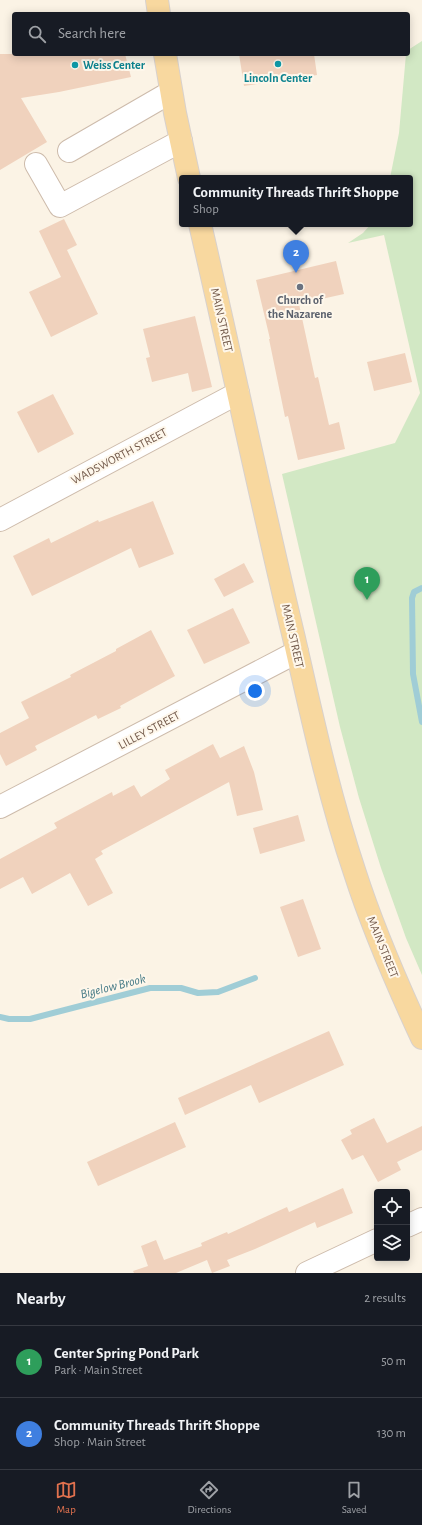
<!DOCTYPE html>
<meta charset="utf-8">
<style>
:root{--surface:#171b24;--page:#242831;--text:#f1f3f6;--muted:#9ea1a6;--line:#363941;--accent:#e1714e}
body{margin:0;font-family:"Alegreya Sans",sans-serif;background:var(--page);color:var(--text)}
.controls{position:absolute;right:12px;bottom:12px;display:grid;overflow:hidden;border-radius:4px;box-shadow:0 2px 10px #0003}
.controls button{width:36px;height:36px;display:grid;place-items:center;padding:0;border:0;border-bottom:1px solid var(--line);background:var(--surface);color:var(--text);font:20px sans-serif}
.you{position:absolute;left:255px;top:691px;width:14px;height:14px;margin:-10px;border:3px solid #fff;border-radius:50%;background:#1a73e8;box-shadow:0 0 0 6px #1a73e833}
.badge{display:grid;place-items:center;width:26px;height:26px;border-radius:50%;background:var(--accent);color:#fff;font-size:13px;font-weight:700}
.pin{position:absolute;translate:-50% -33px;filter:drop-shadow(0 1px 2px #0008)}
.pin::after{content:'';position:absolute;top:21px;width:14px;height:12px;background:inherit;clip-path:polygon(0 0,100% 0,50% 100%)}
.popup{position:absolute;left:179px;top:175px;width:234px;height:52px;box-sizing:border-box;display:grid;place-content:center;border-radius:4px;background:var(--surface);filter:drop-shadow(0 1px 3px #0005);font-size:13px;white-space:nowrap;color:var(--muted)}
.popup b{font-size:15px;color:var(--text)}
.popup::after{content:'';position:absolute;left:50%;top:100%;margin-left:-8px;border:8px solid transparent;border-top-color:var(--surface)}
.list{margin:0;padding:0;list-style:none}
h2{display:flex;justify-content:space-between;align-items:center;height:52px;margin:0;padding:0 16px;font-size:17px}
h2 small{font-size:13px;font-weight:400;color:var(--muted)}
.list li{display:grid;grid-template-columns:26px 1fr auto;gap:12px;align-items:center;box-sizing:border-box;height:72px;padding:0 16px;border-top:1px solid var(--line)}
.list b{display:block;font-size:15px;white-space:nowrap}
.list p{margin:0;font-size:13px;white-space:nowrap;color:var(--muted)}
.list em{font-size:13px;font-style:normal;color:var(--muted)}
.icon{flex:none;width:22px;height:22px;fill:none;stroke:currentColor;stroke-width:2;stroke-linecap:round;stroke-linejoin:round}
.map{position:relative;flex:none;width:422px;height:1273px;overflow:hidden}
.search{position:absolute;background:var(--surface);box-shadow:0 2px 10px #0003;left:12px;right:12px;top:12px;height:44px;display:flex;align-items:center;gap:10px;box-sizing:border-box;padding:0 14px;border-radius:4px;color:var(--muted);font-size:15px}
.sheet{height:196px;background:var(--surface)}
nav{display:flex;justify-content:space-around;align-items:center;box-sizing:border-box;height:56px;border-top:1px solid var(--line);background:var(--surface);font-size:11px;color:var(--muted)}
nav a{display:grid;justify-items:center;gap:2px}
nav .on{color:var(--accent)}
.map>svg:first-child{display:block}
.green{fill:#d2e8c4}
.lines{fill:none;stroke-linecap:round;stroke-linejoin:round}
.stream{stroke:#a0cdd6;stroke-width:6}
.building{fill:#f0d2bd}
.minor-casing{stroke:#cdbbab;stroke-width:24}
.major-casing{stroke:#d8d1cd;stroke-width:24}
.minor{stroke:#fff;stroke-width:22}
.major{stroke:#f8d89f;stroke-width:22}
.culture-dot{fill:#0f9aa8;stroke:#fef7eb;stroke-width:1.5}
.worship-dot{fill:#6b7280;stroke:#fef7eb;stroke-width:1.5}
.labels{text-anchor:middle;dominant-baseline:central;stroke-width:4;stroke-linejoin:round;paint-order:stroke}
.culture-label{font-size:12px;font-weight:bold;fill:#0d838f;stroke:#fef7eb;text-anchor:start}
.worship-label{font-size:12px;font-weight:bold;fill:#5b616d;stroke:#fef7eb}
.street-label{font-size:12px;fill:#735a4b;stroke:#fef7eb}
.water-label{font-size:13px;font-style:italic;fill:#457a86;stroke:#fef7eb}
</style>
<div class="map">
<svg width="422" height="1273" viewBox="0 0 422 1273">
<rect width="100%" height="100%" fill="#fbf3e5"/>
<path class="green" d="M422,41v934l-16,-37 -25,-70 -22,-70 -19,-71 -58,-253 113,-31 25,-50 -36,-158 -36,8 15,-10 8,-9h39v-46h-20l9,-45 7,-79h2v-4z"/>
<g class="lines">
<path class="stream" d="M422,588l-8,4 -2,6 1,76 9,48
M0,1017l9,2h21l120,-31h31l17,5 20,-1 37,-14"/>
</g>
<path class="building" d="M0,54h125l6,23 -72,15 -38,6 26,44 -47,28z
M239,54h75l3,21 -73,11z
M64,219l13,26 -10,5 31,64 -47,23 -22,-45 32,-15 -22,-46z
M336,261l8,33 -45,10 16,74 3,-1 11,48 10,-3 6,27 -47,11 -10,-44 -3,1 -16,-78h1l-14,-59z
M195,316l17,71 -20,5 -4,-19 -36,9 -6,-24 4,-1 -7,-28z
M405,353l7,29 -38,9 -7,-29z
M53,394l21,40 -36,19 -21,-41z
M153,501l21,53 -35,14 -8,-20 -99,48 -19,-40 36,-18 2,5 47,-23 1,2z
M244,563l10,19 -30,15 -10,-18z
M233,608l17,35 -46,21 -17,-34z
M151,630l24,46 -55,30 1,2 -23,11 -2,-4 -61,31 2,4 -31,16 -6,-12v-21l29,-15 -8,-16 50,-25 -1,-2 46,-24v-2z
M213,744l7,14 24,-12 10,26 9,38 -26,6 -8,-34 -128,69 2,3 -8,5 18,34 -25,13 -18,-33 -38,21 -9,-17 -23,12v-30l57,-31 -3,-5 58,-31 1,4 21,-11 7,12 29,-18 -5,-9z
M298,815l7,26 -45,13 -7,-26z
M303,899l18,50 -23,8 -18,-50z
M329,1031l15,34 -85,38 -8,-18 -66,30 -7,-17z
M374,1118l13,25 35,-17v24l-25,12 4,8 -23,12 -15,-27 -11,5 -11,-20 11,-6 -2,-4z
M175,1122l11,25 -88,39 -11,-24z
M343,1188l10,25 -36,15 -2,-6 -60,27 -28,11 3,6 -18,7 -5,-13 -31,13h-42l-1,-2 15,-5 -7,-20 15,-6 8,20 38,-14 -1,-3 26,-11 1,2 59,-27 2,5z"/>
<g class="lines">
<defs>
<path id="minor" d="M69,151l102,-59
M36,164l24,42 121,-65
M0,520l238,-127
M0,807l297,-155
M407,1226l15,-7
M307,1273l70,-33"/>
<path id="major" d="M157,0l2,14
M165,54l10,59 14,65
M200,224c32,138 61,277 94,414 18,79 35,158 61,235 18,56 42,111 67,165"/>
</defs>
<use href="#minor" class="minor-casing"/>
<use href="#major" class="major-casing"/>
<use href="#minor" class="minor"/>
<use href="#major" class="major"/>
</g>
<g class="culture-dot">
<circle cx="278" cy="64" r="4"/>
<circle cx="75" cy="65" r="4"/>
</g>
<circle class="worship-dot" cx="300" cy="287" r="4"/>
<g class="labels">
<g class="culture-label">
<text x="83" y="65">Weiss Center</text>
<text x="278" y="78" text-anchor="middle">Lincoln Center</text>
</g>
<g class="worship-label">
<text x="300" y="300">Church of<tspan x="300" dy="14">the Nazarene</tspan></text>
</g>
<g class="street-label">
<text transform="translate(222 320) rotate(77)">MAIN STREET</text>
<text transform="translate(119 456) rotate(-28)">WADSWORTH STREET</text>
<text transform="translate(293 636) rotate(77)">MAIN STREET</text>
<text transform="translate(149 730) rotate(-28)">LILLEY STREET</text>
<text transform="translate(383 947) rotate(68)">MAIN STREET</text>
</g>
<g class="water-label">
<text transform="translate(113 987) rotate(-14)">Bigelow Brook</text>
</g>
</g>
</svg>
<div class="controls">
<button><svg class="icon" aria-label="locate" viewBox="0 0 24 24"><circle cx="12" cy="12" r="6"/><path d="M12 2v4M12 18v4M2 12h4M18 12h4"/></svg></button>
<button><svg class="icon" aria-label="layers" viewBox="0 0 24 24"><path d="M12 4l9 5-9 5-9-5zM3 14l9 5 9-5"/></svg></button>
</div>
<div class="you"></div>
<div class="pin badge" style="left:367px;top:600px;background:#2e9e5b">1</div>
<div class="pin badge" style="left:296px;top:273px;background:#3f7fe0">2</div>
<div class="popup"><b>Community Threads Thrift Shoppe</b>Shop</div>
<div class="search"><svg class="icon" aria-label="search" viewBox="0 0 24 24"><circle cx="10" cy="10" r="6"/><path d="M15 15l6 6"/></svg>Search here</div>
</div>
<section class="sheet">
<h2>Nearby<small>2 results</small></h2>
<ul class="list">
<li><span class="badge" style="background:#2e9e5b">1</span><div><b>Center Spring Pond Park</b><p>Park · Main Street</p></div><em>50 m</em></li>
<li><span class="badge" style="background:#3f7fe0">2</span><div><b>Community Threads Thrift Shoppe</b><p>Shop · Main Street</p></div><em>130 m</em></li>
</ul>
</section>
<nav>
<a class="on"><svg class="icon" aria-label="map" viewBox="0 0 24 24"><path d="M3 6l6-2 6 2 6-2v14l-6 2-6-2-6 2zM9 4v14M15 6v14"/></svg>Map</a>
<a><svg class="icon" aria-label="directions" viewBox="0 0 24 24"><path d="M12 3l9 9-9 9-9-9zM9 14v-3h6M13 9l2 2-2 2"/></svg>Directions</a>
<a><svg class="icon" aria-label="saved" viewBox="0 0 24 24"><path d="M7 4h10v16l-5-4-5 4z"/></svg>Saved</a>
</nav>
